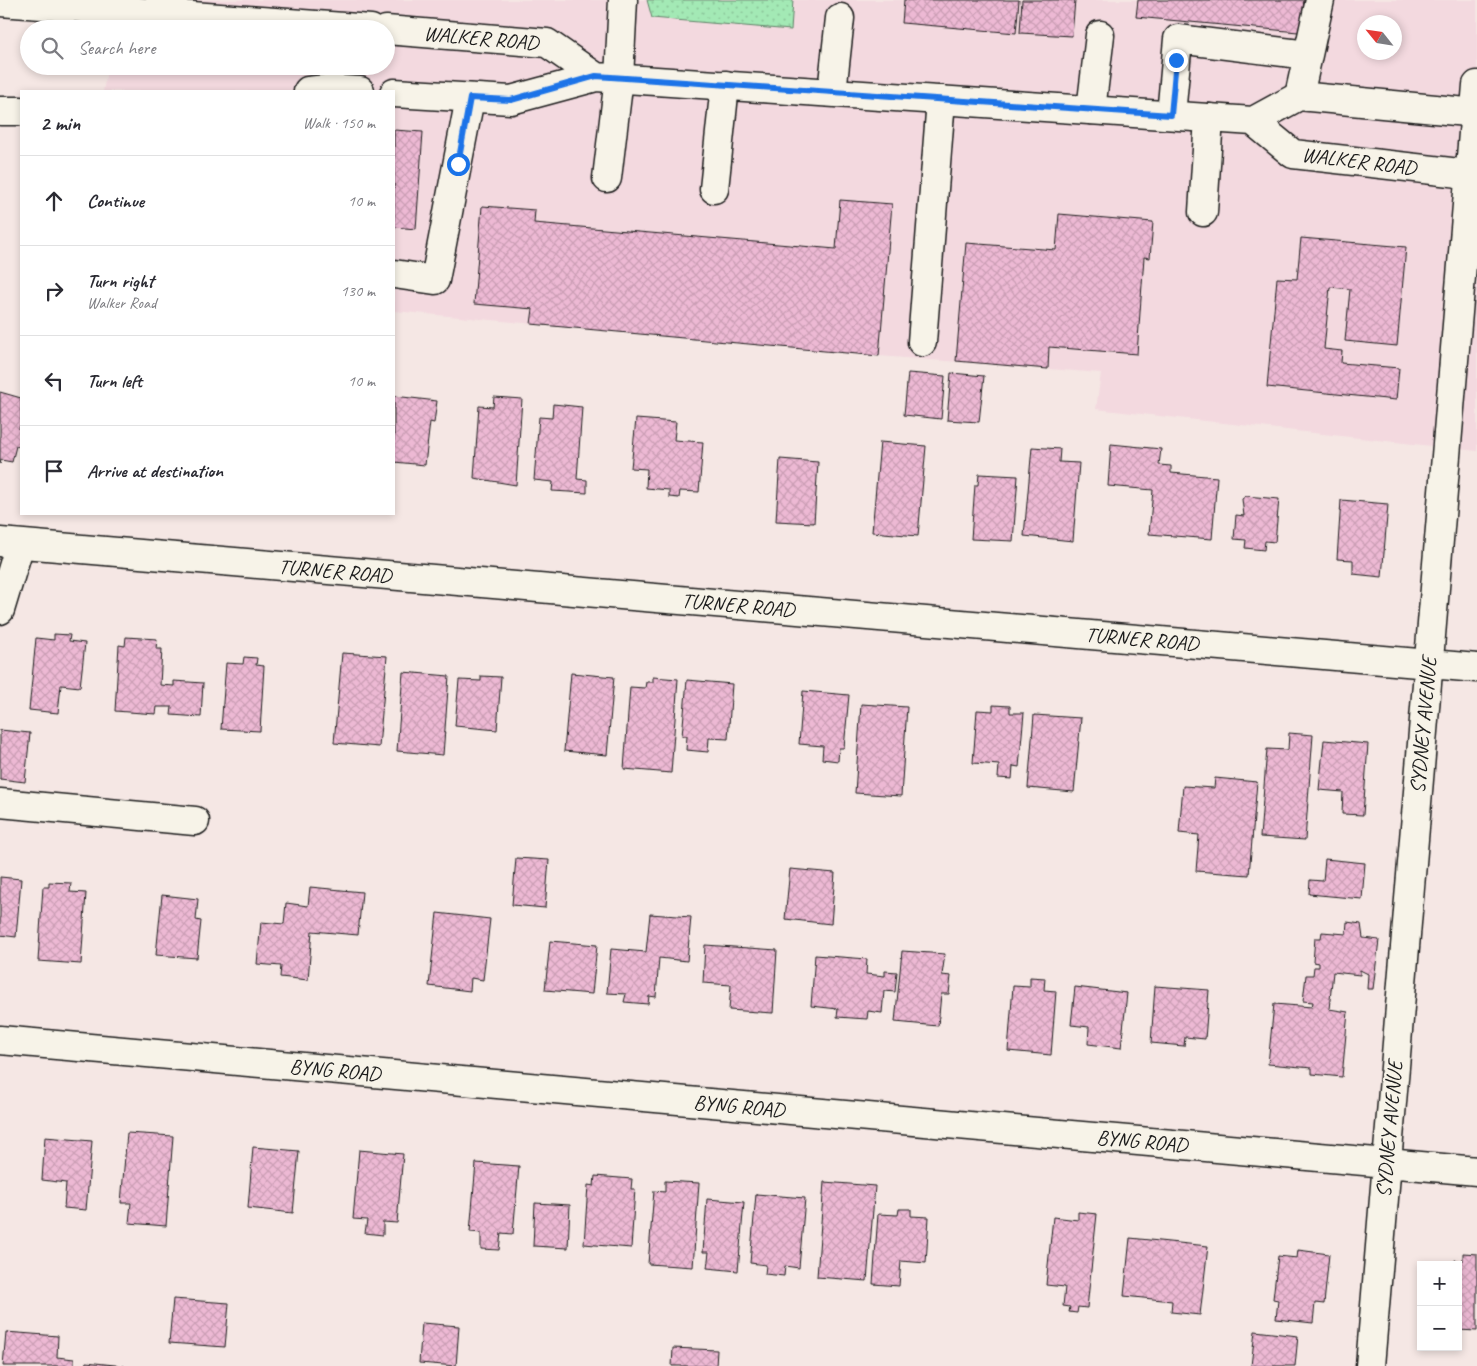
<!DOCTYPE html>
<meta charset="utf-8">
<style>
:root{--surface:#fff;--page:#f2f2f3;--text:#2b2b33;--muted:#7c7c81;--line:#e1e1e2}
body{margin:0;font-family:Caveat,sans-serif;background:var(--page);color:var(--text)}
.controls{position:absolute;right:15px;bottom:15px;display:grid;overflow:hidden;border-radius:0px;box-shadow:0 2px 8px #0003}
.controls button{width:45px;height:45px;display:grid;place-items:center;padding:0;border:0;border-bottom:1px solid var(--line);background:var(--surface);color:var(--text);font:25px sans-serif}
.compass{position:absolute;left:1357px;top:15px;width:45px;height:45px;border-radius:50%;background:var(--surface);box-shadow:0 2px 8px #0003;rotate:300deg}
.stop{position:absolute;width:15px;height:15px;margin:-11px;border:4px solid #1a73e8;border-radius:50%;background:#fff}
.stop.end{background:#1a73e8;border-color:#fff;box-shadow:0 1px 5px #0008}
.list{margin:0;padding:0;list-style:none}
h2{display:flex;justify-content:space-between;align-items:center;height:65px;margin:0;padding:0 20px;font-size:21px}
h2 small{font-size:16px;font-weight:400;color:var(--muted)}
.list li{display:grid;grid-template-columns:32px 1fr auto;gap:15px;align-items:center;box-sizing:border-box;height:90px;padding:0 20px;border-top:1px solid var(--line)}
.list b{display:block;font-size:19px;white-space:nowrap}
.list p{margin:0;font-size:16px;white-space:nowrap;color:var(--muted)}
.list em{font-size:16px;font-style:normal;color:var(--muted)}
.icon{flex:none;width:28px;height:28px;fill:none;stroke:currentColor;stroke-width:2;stroke-linecap:round;stroke-linejoin:round}
.map{position:relative;flex:none;width:1477px;height:1366px;overflow:hidden}
.search{position:absolute;background:var(--surface);box-shadow:0 2px 8px #0003;left:20px;top:20px;width:375px;height:55px;display:flex;align-items:center;gap:12px;box-sizing:border-box;padding:0 18px;border-radius:28px;color:var(--muted);font-size:19px}
.panel{position:absolute;background:var(--surface);box-shadow:0 2px 8px #0003;left:20px;top:90px;width:375px;height:425px;border-radius:0px}
.map>svg:first-child{display:block}
.built{fill:#f3d9df;fill-rule:evenodd}
.green{fill:url(#green-dots);stroke:#608268}
.building{fill:url(#building-cross-hatch);stroke:#1c1c1c}
.lines{fill:none;stroke-linecap:round;stroke-linejoin:round}
.minor-casing{stroke:#1c1c1c;stroke-width:31}
.major-casing{stroke:#1c1c1c;stroke-width:31}
.minor{stroke:#f7f3e8;stroke-width:28}
.major{stroke:#f7f3e8;stroke-width:28}
.route{stroke:#1a73e8;stroke-width:6}
.labels{text-anchor:middle;dominant-baseline:central;stroke-width:4.5;stroke-linejoin:round;paint-order:stroke}
.street-label{font-size:21px;fill:#1c1c1c;stroke:#f7f3e8}
</style>
<div class="map">
<svg width="1477" height="1366" viewBox="0 0 1477 1366">
<defs>
<pattern id="green-dots" width="8" height="8" patternUnits="userSpaceOnUse" patternTransform="scale(1.25)"><rect width="8" height="8" fill="#a3e9b5"/><path d="M2 2h.1M6 6h.1" fill="none" stroke="#8cc79b" stroke-width="1.8" stroke-linecap="round"/></pattern>
<pattern id="building-cross-hatch" width="8" height="8" patternUnits="userSpaceOnUse" patternTransform="scale(1.25)"><rect width="8" height="8" fill="#edb9d4"/><path d="M0 0l8 8M0 8l8-8" fill="none" stroke="#cb9eb5"/></pattern>
</defs>
<rect width="100%" height="100%" fill="#f5e7e4"/>
<filter id="ink" filterUnits="userSpaceOnUse"><feTurbulence type="fractalNoise" baseFrequency=".02" numOctaves="2"/><feDisplacementMap in="SourceGraphic" scale="10" xChannelSelector="R" yChannelSelector="G"/><feConvolveMatrix kernelMatrix="1 2 1 2 8 2 1 2 1" color-interpolation-filters="sRGB"/></filter>
<g filter="url(#ink)">
<path class="built" d="M121,0h1356v451l-381,-42 5,-36 -222,-17 -485,-45v-220h-291l5,-25h278v-37h-271zM1364,22h30v30h-30z"/>
<path class="green" d="M647,0h146l-2,30 -139,-12z"/>
<path class="building" d="M904,0h115l-3,33 -114,-10z
M1022,0h53l-3,36 -52,-3z
M1138,0h166l-3,29 -3,3 -162,-15z
M394,130l29,2 -7,97 -22,-2z
M840,200l52,4 -13,152 -348,-32 2,-15 -59,-5 8,-98 53,4 -1,13 302,26z
M1059,214l94,8 -3,36 -6,-1 -7,97 -88,-7 -1,22 -92,-8 10,-118 90,7z
M1301,238l105,9 -9,99 -52,-5 5,-52 -20,-2 -6,62 18,2 -1,12 58,5 -3,32 -129,-13 10,-109 20,1z
M908,373l37,3 -4,43 -37,-4z
M951,373l33,3 -5,46 -32,-2z
M0,392l21,6v23l-2,8h2v18l-5,-1 -4,16 -11,-2 -1,4z
M394,396l43,5 -3,22 -4,-1 -5,43 -31,-3z
M494,397l28,2 -6,86 -42,-7 5,-72 14,1z
M553,404l29,3 -5,72 10,1v13l-35,-2 1,-9 -19,-2 5,-63 13,1z
M636,419l40,3 -2,18 29,2 -4,50 -19,-1 -1,7 -10,-1v-7l-23,-2 1,-19 -16,-1z
M880,442l46,4 -8,90 -46,-4z
M1111,444l50,5 -2,16 12,1v7l46,4 -5,62 -63,-5 4,-44 -45,-4z
M1032,447l28,2 -1,13 20,1 -6,78 -49,-5z
M780,459l38,3 -4,61 -38,-2z
M979,474l39,2 -5,65 -42,-2 4,-54h3z
M1246,496l33,3 -4,43 -10,-1 -1,9 -19,-2 1,-8 -12,-1 2,-24 8,1 -2,-17z
M1341,500l47,4 -6,73 -29,-3v-14l-16,-1z
M54,634l16,1 -1,6 16,2 -5,44 -19,-2 -3,28 -29,-3 7,-72 18,2z
M126,637l31,2 -1,10h6l-2,36 14,1v-5l29,2 -2,34 -30,-2 1,-8h-15l-1,7 -41,-3 4,-66 6,1z
M342,653l45,3 -8,91 -45,-4z
M244,657l13,1 -1,7 8,1 -4,65 -39,-2 5,-66 17,1z
M403,672l46,4 -6,79 -46,-4z
M571,673l43,4 -7,78 -43,-4z
M481,676l20,1 -4,53 -42,-4 4,-46 22,1z
M653,677l25,2 -7,94 -47,-4 6,-82 15,1 1,-6h7z
M687,680l45,4 -4,55 -19,-1 -1,14 -22,-2 1,-14h-5z
M803,691l46,4 -5,53h-5l-1,13 -16,-2 1,-13 -24,-2z
M861,704l46,3 -6,89 -46,-3z
M993,705l17,1v7h14l-5,54 -6,-1 -1,13 -14,-1 1,-13 -26,-2 4,-53 16,1z
M1034,715l47,3 -7,74 -46,-4z
M0,730l30,3 -5,49 -25,-3z
M1289,733l24,2 -8,105 -45,-3 7,-88 21,1z
M1324,740l44,4 -5,71 -21,-1 1,-22 -24,-2z
M1215,778l42,4 -8,93 -53,-4 3,-36 -20,-2 4,-47 31,2z
M516,858l33,2 -4,48 -33,-3z
M1325,859l40,4 -3,36 -53,-5 1,-14 13,1z
M790,869l45,4 -4,51 -46,-5z
M0,877l21,2 -5,58 -16,-2z
M49,882l22,1 -1,9 16,1 -5,71 -43,-3 5,-74h6z
M310,887l52,5 -4,43 -46,-4 -4,49 -28,-3 1,-11 -24,-2 4,-42 23,2 2,-21 22,3z
M162,895l36,4 -2,21 5,1 -4,37 -41,-3z
M437,913l53,6 -7,61 -12,-2 -1,13 -41,-5z
M650,914l41,3 -4,44 -28,-3 -3,39 -7,-1 -1,8 -24,-2 2,-8 -19,-1 4,-44 35,3z
M1347,922l14,2 2,14 16,2 -6,49h-6l1,-15 -8,-4v5l-27,-3 -4,37 19,3 -6,65 -30,-3v-6l-44,-4 6,-60 38,3 1,-5 -10,-1 3,-26h7l1,-8h5v-4l-6,-1 2,-24h6l1,-6 24,2z
M550,941l47,4 -5,49 -47,-4z
M705,945l72,5 -4,63 -44,-3 2,-25 -28,-2z
M902,951l43,3 -3,21 9,1 -2,18h-8l-3,32 -43,-4z
M815,955l52,4 -1,15 19,2v-5l12,1 -2,20 -11,-1 -2,22 -14,-2 -1,8 -30,-2 1,-8 -27,-3z
M1030,977l15,1 -1,12 12,1 -5,64 -43,-4 5,-65 17,1z
M1155,986l54,4 -4,49 -20,-2 -1,9 -33,-3z
M1075,987l52,6 -6,55 -33,-4 1,-17 -18,-2z
M127,1133l46,3 -7,90 -37,-3 2,-20h-10z
M45,1137l47,4 -6,69 -22,-2 2,-25 -24,-3z
M253,1147l46,4 -6,62 -45,-5z
M359,1150l44,4 -6,69 -14,-1v13l-18,-2 2,-13 -14,-1z
M476,1163l43,3 -6,68 -12,-1 -2,17 -18,-1v-16l-11,-1z
M595,1176l37,3 -1,10h4l-4,59 -47,-4 4,-59 6,1z
M665,1181l34,2 -6,84 -45,-3 6,-73 11,1z
M824,1182l51,4 -8,95 -50,-4z
M756,1194l49,4 -6,70 -14,-2 -1,10 -19,-2 1,-9 -16,-2z
M707,1199l37,3 -6,69 -31,-3 2,-16h-6z
M535,1203l35,2 -2,43 -35,-2z
M899,1209h12v7l18,1 -3,46 -25,-2 -2,25 -26,-2 5,-70 20,1z
M1078,1212l19,2 -10,94 -9,-1 -1,6 -8,-1 1,-5 -7,-1 2,-19 -19,-2 7,-68 25,3z
M1130,1238l78,8 -8,69 -29,-3 1,-11 -48,-5z
M1298,1250l31,4 -5,50 -9,-1 -2,20 -37,-4 2,-19 -5,-1 5,-43 19,2z
M1463,1253l14,1v77l-19,-1v-65h-3v-5l8,1z
M173,1299l56,4 -4,44 -56,-4z
M422,1323l37,3 -3,40 -37,-3z
M1255,1331l43,5 -3,30h-44z
M6,1332l52,4 -1,21 17,2v7h-71z
M673,1348l44,2 -1,16h-44z
M86,1362l38,4h-39z"/>
<g class="lines">
<defs>
<path id="minor" d="M832,92l8,-74
M1299,96l21,-96
M1091,110l9,-75
M1171,115l7,-76 130,16
M607,178l12,-100 4,-78
M714,189l11,-104
M1203,212l6,-94
M394,274l41,6 35,-182
M922,342l19,-242
M0,542l1477,126
M0,610l20,-66
M0,803l195,18
M0,1040l1477,131
M1370,1366l107,-1281"/>
<path id="major" d="M0,2l371,27
M386,30l161,13 49,34
M308,91l18,-2 34,2
M394,93l117,7 85,-23 657,44 46,-25 178,17
M0,111h21
M1253,121l40,33 184,21"/>
</defs>
<use href="#minor" class="minor-casing"/>
<use href="#major" class="major-casing"/>
<use href="#minor" class="minor"/>
<use href="#major" class="major"/>
</g>
</g>
<g class="lines" filter="url(#ink)">
<path class="route" d="M458,164l12,-66 41,2 85,-24 575,39 5,-55"/>
</g>
<g class="labels">
<g class="street-label">
<text transform="translate(481 38) rotate(5)">WALKER ROAD</text>
<text transform="translate(1359 161) rotate(7)">WALKER ROAD</text>
<text transform="translate(335 571) rotate(5)">TURNER ROAD</text>
<text transform="translate(738 605) rotate(5)">TURNER ROAD</text>
<text transform="translate(1142 639) rotate(5)">TURNER ROAD</text>
<text transform="translate(1423 725) rotate(-85)">SYDNEY AVENUE</text>
<text transform="translate(335 1070) rotate(5)">BYNG ROAD</text>
<text transform="translate(739 1106) rotate(5)">BYNG ROAD</text>
<text transform="translate(1389 1129) rotate(-85)">SYDNEY AVENUE</text>
<text transform="translate(1142 1141) rotate(5)">BYNG ROAD</text>
</g>
</g>
</svg>
<div class="controls">
<button>+</button>
<button>−</button>
</div>
<svg class="compass" viewBox="-18 -18 36 36"><path d="M0-13l5 13h-10z" fill="#e53935"/><path d="M0 13l5-13h-10z" fill="#7c7c81"/></svg>
<div class="stop" style="left:458px;top:164px"></div>
<div class="stop end" style="left:1176px;top:60px"></div>
<div class="search"><svg class="icon" aria-label="search" viewBox="0 0 24 24"><circle cx="10" cy="10" r="6"/><path d="M15 15l6 6"/></svg>Search here</div>
<section class="panel">
<h2>2 min<small>Walk · 150 m</small></h2>
<ul class="list">
<li><svg class="icon" aria-label="ahead" viewBox="0 0 24 24"><path d="M12 20V5M6 11l6-6 6 6"/></svg><div><b>Continue</b></div><em>10 m</em></li>
<li><svg class="icon" aria-label="right" viewBox="0 0 24 24"><path d="M7 20v-9h11M14 6l5 5-5 5"/></svg><div><b>Turn right</b><p>Walker Road</p></div><em>130 m</em></li>
<li><svg class="icon" aria-label="left" viewBox="0 0 24 24"><path d="M17 20v-9H6M10 6l-5 5 5 5"/></svg><div><b>Turn left</b></div><em>10 m</em></li>
<li><svg class="icon" aria-label="arrive" viewBox="0 0 24 24"><path d="M6 21V4h12l-3 4 3 4H6"/></svg><div><b>Arrive at destination</b></div></li>
</ul>
</section>
</div>
